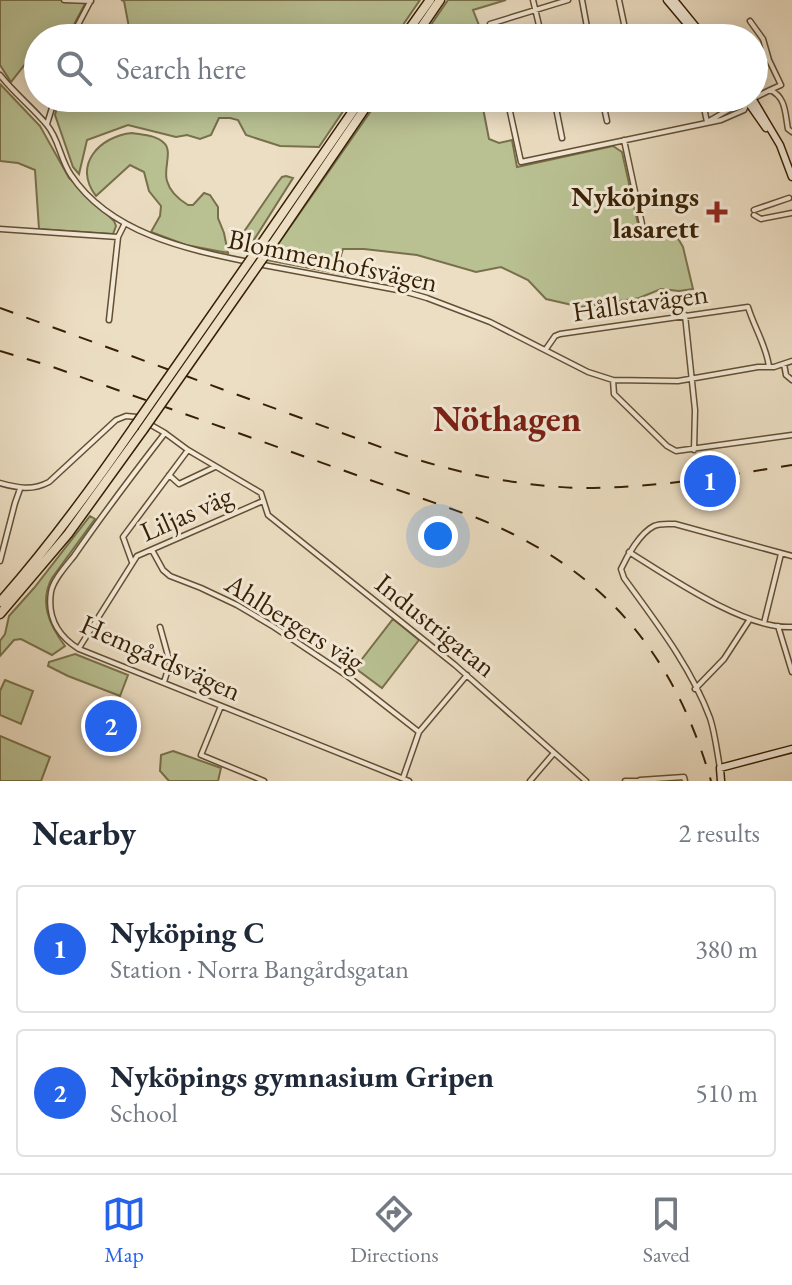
<!DOCTYPE html>
<meta charset="utf-8">
<style>
:root{--surface:#fff;--page:#f6f6f7;--text:#1f2937;--muted:#747a83;--line:#e0e1e3;--accent:#2563eb}
body{margin:0;font-family:"EB Garamond",serif;background:var(--page);color:var(--text)}
.you{position:absolute;left:438px;top:536px;width:28px;height:28px;margin:-20px;border:6px solid #fff;border-radius:50%;background:#1a73e8;box-shadow:0 0 0 12px #1a73e833}
.badge{display:grid;place-items:center;width:52px;height:52px;border-radius:50%;background:var(--accent);color:#fff;font-size:26px;font-weight:700}
.pin{position:absolute;translate:-50% -50%;border:4px solid #fff;box-shadow:0 2px 8px #0006}
.list{margin:0;padding:0;list-style:none}
h2{display:flex;justify-content:space-between;align-items:center;height:104px;margin:0;padding:0 32px;font-size:34px}
h2 small{font-size:26px;font-weight:400;color:var(--muted)}
.list li{display:grid;grid-template-columns:52px 1fr auto;gap:24px;align-items:center;box-sizing:border-box;height:128px;margin:0 16px 16px;padding:0 16px;border:2px solid var(--line);border-radius:8px}
.list b{display:block;font-size:30px;white-space:nowrap}
.list p{margin:0;font-size:26px;white-space:nowrap;color:var(--muted)}
.list em{font-size:26px;font-style:normal;color:var(--muted)}
.icon{flex:none;width:44px;height:44px;fill:none;stroke:currentColor;stroke-width:2;stroke-linecap:round;stroke-linejoin:round}
.map{position:relative;flex:none;width:792px;height:781px;overflow:hidden}
.search{position:absolute;background:var(--surface);box-shadow:0 4px 20px #0003;left:24px;right:24px;top:24px;height:88px;display:flex;align-items:center;gap:20px;box-sizing:border-box;padding:0 28px;border-radius:44px;color:var(--muted);font-size:30px}
.sheet{height:392px;background:var(--surface)}
nav{display:flex;justify-content:space-around;align-items:center;box-sizing:border-box;height:112px;border-top:2px solid var(--line);background:var(--surface);font-size:22px;color:var(--muted)}
nav a{display:grid;justify-items:center;gap:4px}
nav .on{color:var(--accent)}
.map>svg:first-child{display:block}
.green{fill:#b9c193;stroke:#78704b;stroke-width:2}
.lines{fill:none;stroke-linecap:round;stroke-linejoin:round}
.minor-casing{stroke:#644f33;stroke-width:7}
.secondary-casing{stroke:#371f03;stroke-width:9}
.motorway-casing{stroke:#371f03;stroke-width:11}
.minor{stroke:#f3ead8;stroke-width:4}
.secondary{stroke:#f3ead8;stroke-width:6}
.motorway{stroke:#ecdec3;stroke-width:8}
.rail{stroke:#371f03;stroke-width:2;stroke-dasharray:14 14;stroke-linecap:butt}
.motorway-bridge-casing{stroke:#371f03;stroke-width:11;stroke-linecap:butt}
.motorway-bridge{stroke:#ecdec3;stroke-width:8}
.poi-dot{fill:#8f2418;stroke:#f3ead8;stroke-width:3}
.labels{text-anchor:middle;dominant-baseline:central;stroke-width:6;stroke-linejoin:round;paint-order:stroke}
.poi-label{font-size:28px;font-weight:bold;fill:#371f03;stroke:#f3ead8;text-anchor:end}
.street-label{font-size:28px;fill:#371f03;stroke:#f3ead8}
.district-label{font-size:36px;font-weight:bold;fill:#7a1f14;stroke:#f3ead8}
</style>
<div class="map">
<svg width="792" height="781" viewBox="0 0 792 781">
<rect width="100%" height="100%" fill="#ecdec3"/>
<filter id="stains"><feTurbulence type="fractalNoise" baseFrequency=".0025" numOctaves="4"/><feColorMatrix values="0 0 0 0 .2 0 0 0 0 .09 0 0 0 0 .02 0 0 0 .5 -.17"/></filter>
<radialGradient id="worn" r=".72"><stop offset=".6" stop-color="#630" stop-opacity="0"/><stop offset="1" stop-color="#630" stop-opacity=".3"/></radialGradient>
<path class="green" d="M0,0h87l-20,38h-29v16l-12,9 -15,19 -11,-17z
M121,0h299l-26,38h-263l-7,-37z
M448,0h58l-33,10 11,28h-62z
M0,84l40,42 29,52 45,43 2,5 -3,8 -74,-5 -4,-59 -17,-7 -18,-2z
M59,98h293l-33,49 -39,-1 -34,-11 -8,-15 -8,-2h-11l-8,17 -11,4 -13,-4 -11,2 -48,-12 -41,15 -8,34 -6,-7 -18,-52z
M380,98h101l8,41 10,4 13,-3 5,27 96,-21 9,6 18,81 9,6 27,-4 7,12 10,42 -14,2 -18,-2 -22,9 -58,9 -35,-8 -18,-19 -27,-13 -25,5 -59,-17 -53,-6h-21l-6,19 11,3 -1,4 -80,-15z
M132,133c11,2 24,2 32,10 9,8 -1,26 3,38 3,11 11,18 21,24h5l11,-12 6,2 8,12v11l6,15 4,20 -42,-8 -35,-13 9,-16 1,-10 -12,-15 -5,-19 -14,-7 -34,31c-24,-31 4,-60 36,-63z
M286,176l7,2 -46,73 -9,-7 1,-5 39,-57 4,-5z
M90,516l5,3 -43,59c-13,24 -3,47 13,68l-13,9 -31,-16 -7,1 -14,16v-15l5,-7 4,-18 25,-28z
M393,619l26,21 -37,48 -27,-20z
M75,654l53,21 -8,21 -52,-20 -20,-10 1,-4z
M5,680l28,11 -12,33 -21,-9v-24z
M0,736l50,21 -9,24h-41z
M173,751l48,17 -3,13h-49l-9,-10 1,-16z"/>
<g class="lines">
<defs>
<path id="minor" d="M64,0l27,1
M533,0l9,38
M582,0l7,38
M619,0l8,38
M750,21l13,18 6,21 12,25 -11,5
M71,38l20,-38
M493,38l-3,-14 78,-24
M0,75c14,18 32,32 47,50 12,14 13,34 24,50 39,58 114,74 178,87
M507,98l14,64 200,-42 23,-10 3,-7
M554,98l8,40
M602,98l5,23
M702,98l5,24
M754,98l16,-8c16,7 15,23 18,39l4,3
M709,121l31,-18h7
M47,124l8,-26
M624,140l19,89c10,9 26,0 38,0
M754,210l35,-12
M754,215l7,4 31,-6
M0,229l118,8 7,-14
M258,264l145,27 24,7 63,24 98,50 25,8 65,1 80,-14h16l18,-6
M685,315l10,95 -1,40
M109,320l9,-83
M546,349l9,-13 5,-2 188,-27c6,20 19,40 21,60
M784,364l2,11 6,5
M613,380l1,14 53,52 9,5 116,-16
M165,433c-31,40 -62,81 -91,123 -8,10 -21,24 -23,36 -4,26 7,44 28,57l330,132
M169,475l10,9 36,-17
M0,483c18,5 32,8 49,-1l67,-62 10,-4 11,1 28,16 23,17 73,43 7,22 187,150 131,116
M152,550l11,20 7,6 31,12 36,17 37,22 72,48 73,57
M629,552c40,25 117,78 163,75
M0,561l15,-58 5,-14
M132,562l-9,-25 65,-87
M764,623l17,-69
M778,626l14,46
M160,627l10,36 -6,19
M79,648l58,-92 126,-55
M695,689l29,-30 26,-40
M221,706l-20,49 63,26
M720,768c-3,-16 -5,-35 -10,-50 -19,-51 -54,-96 -86,-140l-3,-9c6,-13 19,-36 33,-43 6,-3 14,-2 21,-2l117,32
M403,778l16,-46 48,-57
M640,780l44,-3 1,4
M530,781l24,-28
M625,781h15"/>
<path id="secondary" d="M667,0l32,38
M674,0l31,38
M745,98l21,30
M752,98l28,47 12,32
M721,781l-1,-13 72,-19"/>
<path id="motorway" d="M403,38l27,-38
M414,38l26,-38
M253,256l109,-158
M263,258l109,-160
M0,602c49,-55 92,-114 134,-175
M0,614l68,-80 75,-104"/>
</defs>
<use href="#minor" class="minor-casing"/>
<use href="#secondary" class="secondary-casing"/>
<use href="#motorway" class="motorway-casing"/>
<use href="#minor" class="minor"/>
<use href="#secondary" class="secondary"/>
<use href="#motorway" class="motorway"/>
<path class="rail" d="M0,308l394,144c62,21 126,35 191,36 70,0 139,-12 207,-23
M0,351l50,15 427,152c125,50 197,134 234,263"/>
<defs>
<path id="motorway-bridge" d="M134,427l119,-171
M143,430l120,-172"/>
</defs>
<use href="#motorway-bridge" class="motorway-bridge-casing"/>
<use href="#motorway-bridge" class="motorway-bridge"/>
</g>
<path class="poi-dot" d="M713 200h8v8h8v8h-8v8h-8v-8h-8v-8h8z"/>
<g class="labels">
<g class="poi-label">
<text x="699" y="196">Nyköpings<tspan x="699" dy="32">lasarett</tspan></text>
</g>
<g class="street-label">
<text transform="translate(333 260) rotate(12)">Blommenhofsvägen</text>
<text transform="translate(640 302) rotate(-8)">Hållstavägen</text>
<text transform="translate(186 513) rotate(-24)">Liljas väg</text>
<text transform="translate(295 622) rotate(32)">Ahlbergers väg</text>
<text transform="translate(436 625) rotate(39)">Industrigatan</text>
<text transform="translate(161 657) rotate(24)">Hemgårdsvägen</text>
</g>
<g class="district-label">
<text x="507" y="418">Nöthagen</text>
</g>
</g>
<rect width="100%" height="100%" filter="url(#stains)"/>
<rect width="100%" height="100%" fill="url(#worn)"/>
</svg>
<div class="you"></div>
<div class="pin badge" style="left:710px;top:481px">1</div>
<div class="pin badge" style="left:111px;top:726px">2</div>
<div class="search"><svg class="icon" aria-label="search" viewBox="0 0 24 24"><circle cx="10" cy="10" r="6"/><path d="M15 15l6 6"/></svg>Search here</div>
</div>
<section class="sheet">
<h2>Nearby<small>2 results</small></h2>
<ul class="list">
<li><span class="badge">1</span><div><b>Nyköping C</b><p>Station · Norra Bangårdsgatan</p></div><em>380 m</em></li>
<li><span class="badge">2</span><div><b>Nyköpings gymnasium Gripen</b><p>School</p></div><em>510 m</em></li>
</ul>
</section>
<nav>
<a class="on"><svg class="icon" aria-label="map" viewBox="0 0 24 24"><path d="M3 6l6-2 6 2 6-2v14l-6 2-6-2-6 2zM9 4v14M15 6v14"/></svg>Map</a>
<a><svg class="icon" aria-label="directions" viewBox="0 0 24 24"><path d="M12 3l9 9-9 9-9-9zM9 14v-3h6M13 9l2 2-2 2"/></svg>Directions</a>
<a><svg class="icon" aria-label="saved" viewBox="0 0 24 24"><path d="M7 4h10v16l-5-4-5 4z"/></svg>Saved</a>
</nav>
